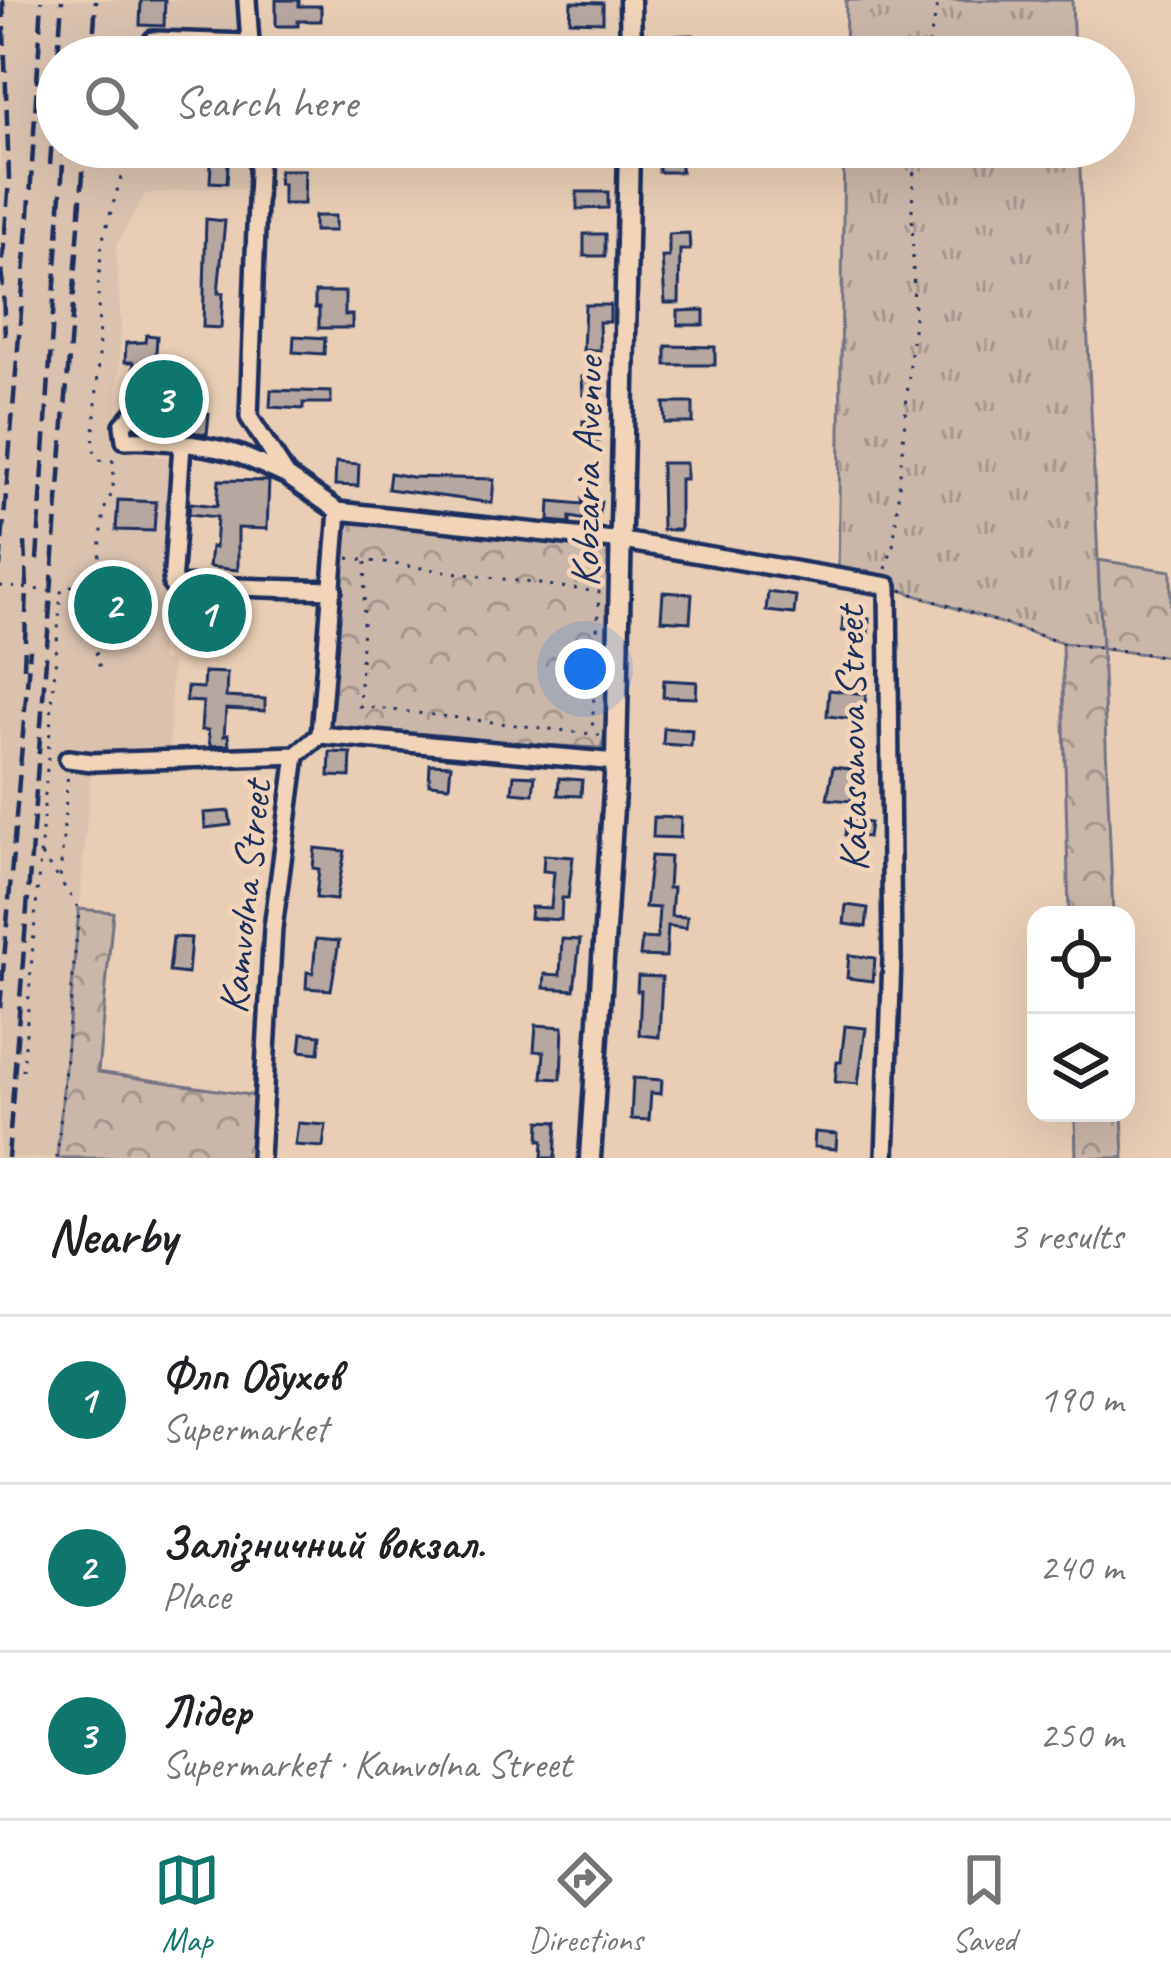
<!DOCTYPE html>
<meta charset="utf-8">
<style>
:root{--surface:#fff;--page:#f6f6f6;--text:#202124;--muted:#757577;--line:#e0e0e0;--accent:#0f766e}
body{margin:0;font-family:Caveat,sans-serif;background:var(--page);color:var(--text)}
.controls{position:absolute;right:36px;bottom:36px;display:grid;overflow:hidden;border-radius:24px;box-shadow:0 12px 48px #0002}
.controls button{width:108px;height:108px;display:grid;place-items:center;padding:0;border:0;border-bottom:3px solid var(--line);background:var(--surface);color:var(--text);font:60px sans-serif}
.you{position:absolute;left:585px;top:669px;width:42px;height:42px;margin:-30px;border:9px solid #fff;border-radius:50%;background:#1a73e8;box-shadow:0 0 0 18px #1a73e833}
.badge{display:grid;place-items:center;width:78px;height:78px;border-radius:50%;background:var(--accent);color:#fff;font-size:39px;font-weight:700}
.pin{position:absolute;translate:-50% -50%;border:6px solid #fff;box-shadow:0 3px 12px #0006}
.list{margin:0;padding:0;list-style:none}
h2{display:flex;justify-content:space-between;align-items:center;height:156px;margin:0;padding:0 48px;font-size:51px}
h2 small{font-size:39px;font-weight:400;color:var(--muted)}
.list li{display:grid;grid-template-columns:78px 1fr auto;gap:36px;align-items:center;box-sizing:border-box;height:168px;padding:0 48px;border-top:3px solid var(--line)}
.list b{display:block;font-size:45px;white-space:nowrap}
.list p{margin:0;font-size:39px;white-space:nowrap;color:var(--muted)}
.list em{font-size:39px;font-style:normal;color:var(--muted)}
.icon{flex:none;width:66px;height:66px;fill:none;stroke:currentColor;stroke-width:2;stroke-linecap:round;stroke-linejoin:round}
.map{position:relative;flex:none;width:1171px;height:1158px;overflow:hidden}
.search{position:absolute;background:var(--surface);box-shadow:0 12px 48px #0002;left:36px;right:36px;top:36px;height:132px;display:flex;align-items:center;gap:30px;box-sizing:border-box;padding:0 42px;border-radius:66px;color:var(--muted);font-size:45px}
.sheet{height:660px;background:var(--surface)}
nav{display:flex;justify-content:space-around;align-items:center;box-sizing:border-box;height:168px;border-top:3px solid var(--line);background:var(--surface);font-size:33px;color:var(--muted)}
nav a{display:grid;justify-items:center;gap:6px}
nav .on{color:var(--accent)}
.map>svg:first-child{display:block}
.built{fill:#dac2af}
.grass{fill:url(#grass-tufts);stroke:#737384;stroke-width:3}
.forest{fill:url(#forest-crowns);stroke:#737384;stroke-width:3}
.building{fill:#b6a7a0;stroke:#1b2f5e;stroke-width:3}
.lines{fill:none;stroke-linecap:round;stroke-linejoin:round}
.minor-casing{stroke:#1b2f5e;stroke-width:24}
.major-casing{stroke:#1b2f5e;stroke-width:27}
.path{stroke:#1b2f5e;stroke-width:3;stroke-dasharray:3 9;stroke-linecap:butt}
.minor{stroke:#f2d5b9;stroke-width:15}
.major{stroke:#f2d5b9;stroke-width:18}
.rail{stroke:#1b2f5e;stroke-width:4.5;stroke-dasharray:18 9;stroke-linecap:butt}
.labels{text-anchor:middle;dominant-baseline:central;stroke-width:9;stroke-linejoin:round;paint-order:stroke}
.street-label{font-size:42px;fill:#1b2f5e;stroke:#f2d5b9}
</style>
<div class="map">
<svg width="1171" height="1158" viewBox="0 0 1171 1158">
<defs>
<pattern id="grass-tufts" width="24" height="20" patternUnits="userSpaceOnUse" patternTransform="scale(3)"><rect width="24" height="20" fill="#cbb7a9"/><path d="M3 7l-1-3M5 7V3M7 7l1-3M15 17l-1-3M17 17v-4M19 17l1-3" fill="none" stroke="#a4958d"/></pattern>
<pattern id="forest-crowns" width="20" height="18" patternUnits="userSpaceOnUse" patternTransform="scale(3)"><rect width="20" height="18" fill="#cbb7a9"/><path d="M2 6a3 3 0 1 1 6 0M12 15a3 3 0 1 1 6 0" fill="none" stroke="#a4958d"/></pattern>
</defs>
<rect width="100%" height="100%" fill="#e9ceb5"/>
<filter id="ink" filterUnits="userSpaceOnUse"><feTurbulence type="fractalNoise" baseFrequency=".00833" numOctaves="2"/><feDisplacementMap in="SourceGraphic" scale="24" xChannelSelector="R" yChannelSelector="G"/><feConvolveMatrix kernelMatrix="1 2 1 2 8 2 1 2 1" color-interpolation-filters="sRGB"/></filter>
<g filter="url(#ink)">
<path class="built" d="M0,0h247l4,57h-194v90h202v42l-51,-1 -63,6 -29,52 5,80 -6,123 64,10 -19,201 12,2 -3,96 -77,5 -35,395h-57z"/>
<path class="grass" d="M846,0h226l2,57h-229z
M844,147h235l23,501 -40,-5 -174,-57 -50,-7z"/>
<path class="forest" d="M338,511l271,36 4,9 -8,179 -4,13 -281,-13z
M1098,560l73,11v86l-69,-8 11,266h-44l-7,-272 40,4z
M79,909l34,3 -15,160 165,25 -3,61h-203z
M1075,1113h47l2,45h-48z"/>
<path class="building" d="M141,0h24l-1,26 -24,-1z
M276,0h23v6h22v15h-23v5h-22z
M571,2l32,1v19l-33,-1z
M693,35v21h-31v-20z
M212,147h17l-2,36 -17,-1z
M659,157h22v15h-22z
M279,170h26l-1,34h-21v-20h-4z
M577,192h31v16l-31,1z
M314,216h21v15h-21z
M206,219l19,2 -7,72h5l-2,35 -18,-1z
M689,233l1,17h-10l-1,53h-14l-3,-46h7v-23z
M584,234h21v22h-21z
M315,292h30v23h7v13h-33v-20h-4z
M585,305h25v17h-11l1,28h-17z
M704,310v15h-26v-14z
M146,335l11,1 -2,35 -22,-1 1,-8h-9l1,-19 19,-1z
M294,336l31,2 -1,16 -31,-2z
M666,346l49,1v18h-49z
M160,371l13,1 -1,32 -13,-2z
M582,377h21l1,18h-21z
M271,390l60,2v11h-28v6l-33,-2z
M664,403h29v20h-28z
M166,409l43,5 -2,20 -19,-2 1,-9 -16,-1 -7,-6z
M583,421h15l1,20h-16z
M336,462l23,2 -1,22 -23,-1z
M661,463h25v16h-6v51h-18z
M390,473l21,4 83,2 -2,24 -104,-14z
M219,480l50,1 -2,48 -29,-1v42l-29,-3 2,-20 4,1 2,-31 -28,-3 1,-11 27,3z
M583,498l18,4 -4,20 -27,-5v6l-21,-2 1,-20 32,3z
M118,500l38,2 -2,29 -38,-1z
M103,565l24,1 -3,53 -23,-1z
M663,592l29,2 -2,28 -29,-2z
M768,592l28,4 -2,18 -28,-3z
M201,599l15,1 -1,29 -16,-1z
M843,616l26,3 -1,15 -26,-3z
M204,672l23,1 -1,24 39,2v12l-39,-2 -2,27 4,-1 1,10 -19,1 -2,-16h-7l2,-28 -17,-1 1,-14 16,1z
M664,680l33,2 -1,16 -33,-1z
M829,690l37,4 -3,26 -36,-4z
M664,728l28,2 -1,16 -28,-2z
M330,752l21,1 -1,24 -21,-1z
M430,764l21,1 -2,21 -20,-2z
M833,767l34,4 -1,12 -13,-2 -2,20 -24,-2z
M514,775l21,1 -2,18 -21,-2z
M559,778l23,2 -1,16 -23,-1z
M229,811l2,14 -26,3 -1,-15z
M654,817l27,1 -1,20 -27,-1z
M847,820l23,3 -2,14 -23,-2z
M315,848l30,3 -9,49 -20,-2 3,-29 -6,-1z
M544,855l29,2 -5,41h-6l-1,22 -31,-2 1,-11 20,1 3,-36 -11,-1z
M651,856l19,1 -2,31h5l-2,28 16,1 -1,11 -18,-2 -2,31 -26,-1 2,-18 15,1 2,-31 -14,-1z
M846,905l22,3 -2,19 -22,-3z
M173,937l18,1 -3,36 -19,-2z
M316,939l23,2 -8,49 -25,-2 1,-16 6,1z
M562,939l18,1 -6,50 -30,-2 1,-14 15,1z
M849,955l26,3 -2,23 -26,-3z
M638,976l24,1 -3,60 -20,-2 2,-44h-4z
M536,1025l27,2 -2,52 -19,-1 2,-26 -10,-1z
M845,1026l21,2 -8,56 -23,-2 2,-20h4z
M302,1033l19,2 -2,18 -19,-2z
M633,1078l29,2 -1,14 -10,-1 -2,27 -18,-1z
M540,1121l17,1 -2,36h-13l1,-17 -4,-1z
M298,1123l28,2 -3,22 -28,-2z
M815,1132l22,2 -1,15 -22,-2z"/>
<g class="lines">
<defs>
<path id="minor" d="M247,0l4,57
M153,40l96,3
M259,147l-10,270 38,59 51,35 285,30 265,45 4,372 -7,200
M182,445l-10,140 161,5
M182,445l-35,-28 -14,-3 -10,11 2,15c25,-2 92,6 115,15 15,6 30,13 45,20
M320,735l296,27
M68,759l24,3 204,-7
M260,1158l13,-230 23,-173 24,-20 18,-224"/>
<path id="major" d="M630,0l1,57
M590,1158l26,-397 13,-614"/>
</defs>
<use href="#minor" class="minor-casing"/>
<use href="#major" class="major-casing"/>
<path class="path" d="M926,57l13,-57
M114,461l-16,-1 -5,-12 6,-89 -1,-72 4,-45 28,-95
M348,558l251,34 -7,142
M366,562l-7,144 241,29
M886,569l8,-27 20,-223 -2,-112 3,-60
M0,586l61,6 10,-6 25,4 8,-80 9,-19v-38
M901,590l161,53 109,14
M96,592v60l4,17
M41,855l19,25
M23,1071l38,-479
M57,1158l22,-249 -19,-29 8,-109"/>
<use href="#minor" class="minor"/>
<use href="#major" class="major"/>
<path class="rail" d="M3,0l6,179 -7,91 3,66
M58,57l4,-57
M92,57l4,-57
M50,165l7,-99
M37,560l27,-413
M0,567l29,-353 13,-214
M24,668l3,-80 -2,-46
M0,1008l30,-359
M8,1158l77,-1011"/>
</g>
</g>
<g class="labels">
<g class="street-label">
<text transform="translate(587 472) rotate(-89)">Kobzaria Avenue</text>
<text transform="translate(852 739) rotate(-91)">Katasanova Street</text>
<text transform="translate(245 897) rotate(-84)">Kamvolna Street</text>
</g>
</g>
</svg>
<div class="controls">
<button><svg class="icon" aria-label="locate" viewBox="0 0 24 24"><circle cx="12" cy="12" r="6"/><path d="M12 2v4M12 18v4M2 12h4M18 12h4"/></svg></button>
<button><svg class="icon" aria-label="layers" viewBox="0 0 24 24"><path d="M12 4l9 5-9 5-9-5zM3 14l9 5 9-5"/></svg></button>
</div>
<div class="you"></div>
<div class="pin badge" style="left:207px;top:613px">1</div>
<div class="pin badge" style="left:113px;top:605px">2</div>
<div class="pin badge" style="left:164px;top:399px">3</div>
<div class="search"><svg class="icon" aria-label="search" viewBox="0 0 24 24"><circle cx="10" cy="10" r="6"/><path d="M15 15l6 6"/></svg>Search here</div>
</div>
<section class="sheet">
<h2>Nearby<small>3 results</small></h2>
<ul class="list">
<li><span class="badge">1</span><div><b>Флп Обухов</b><p>Supermarket</p></div><em>190 m</em></li>
<li><span class="badge">2</span><div><b>Залізничний вокзал.</b><p>Place</p></div><em>240 m</em></li>
<li><span class="badge">3</span><div><b>Лідер</b><p>Supermarket · Kamvolna Street</p></div><em>250 m</em></li>
</ul>
</section>
<nav>
<a class="on"><svg class="icon" aria-label="map" viewBox="0 0 24 24"><path d="M3 6l6-2 6 2 6-2v14l-6 2-6-2-6 2zM9 4v14M15 6v14"/></svg>Map</a>
<a><svg class="icon" aria-label="directions" viewBox="0 0 24 24"><path d="M12 3l9 9-9 9-9-9zM9 14v-3h6M13 9l2 2-2 2"/></svg>Directions</a>
<a><svg class="icon" aria-label="saved" viewBox="0 0 24 24"><path d="M7 4h10v16l-5-4-5 4z"/></svg>Saved</a>
</nav>
